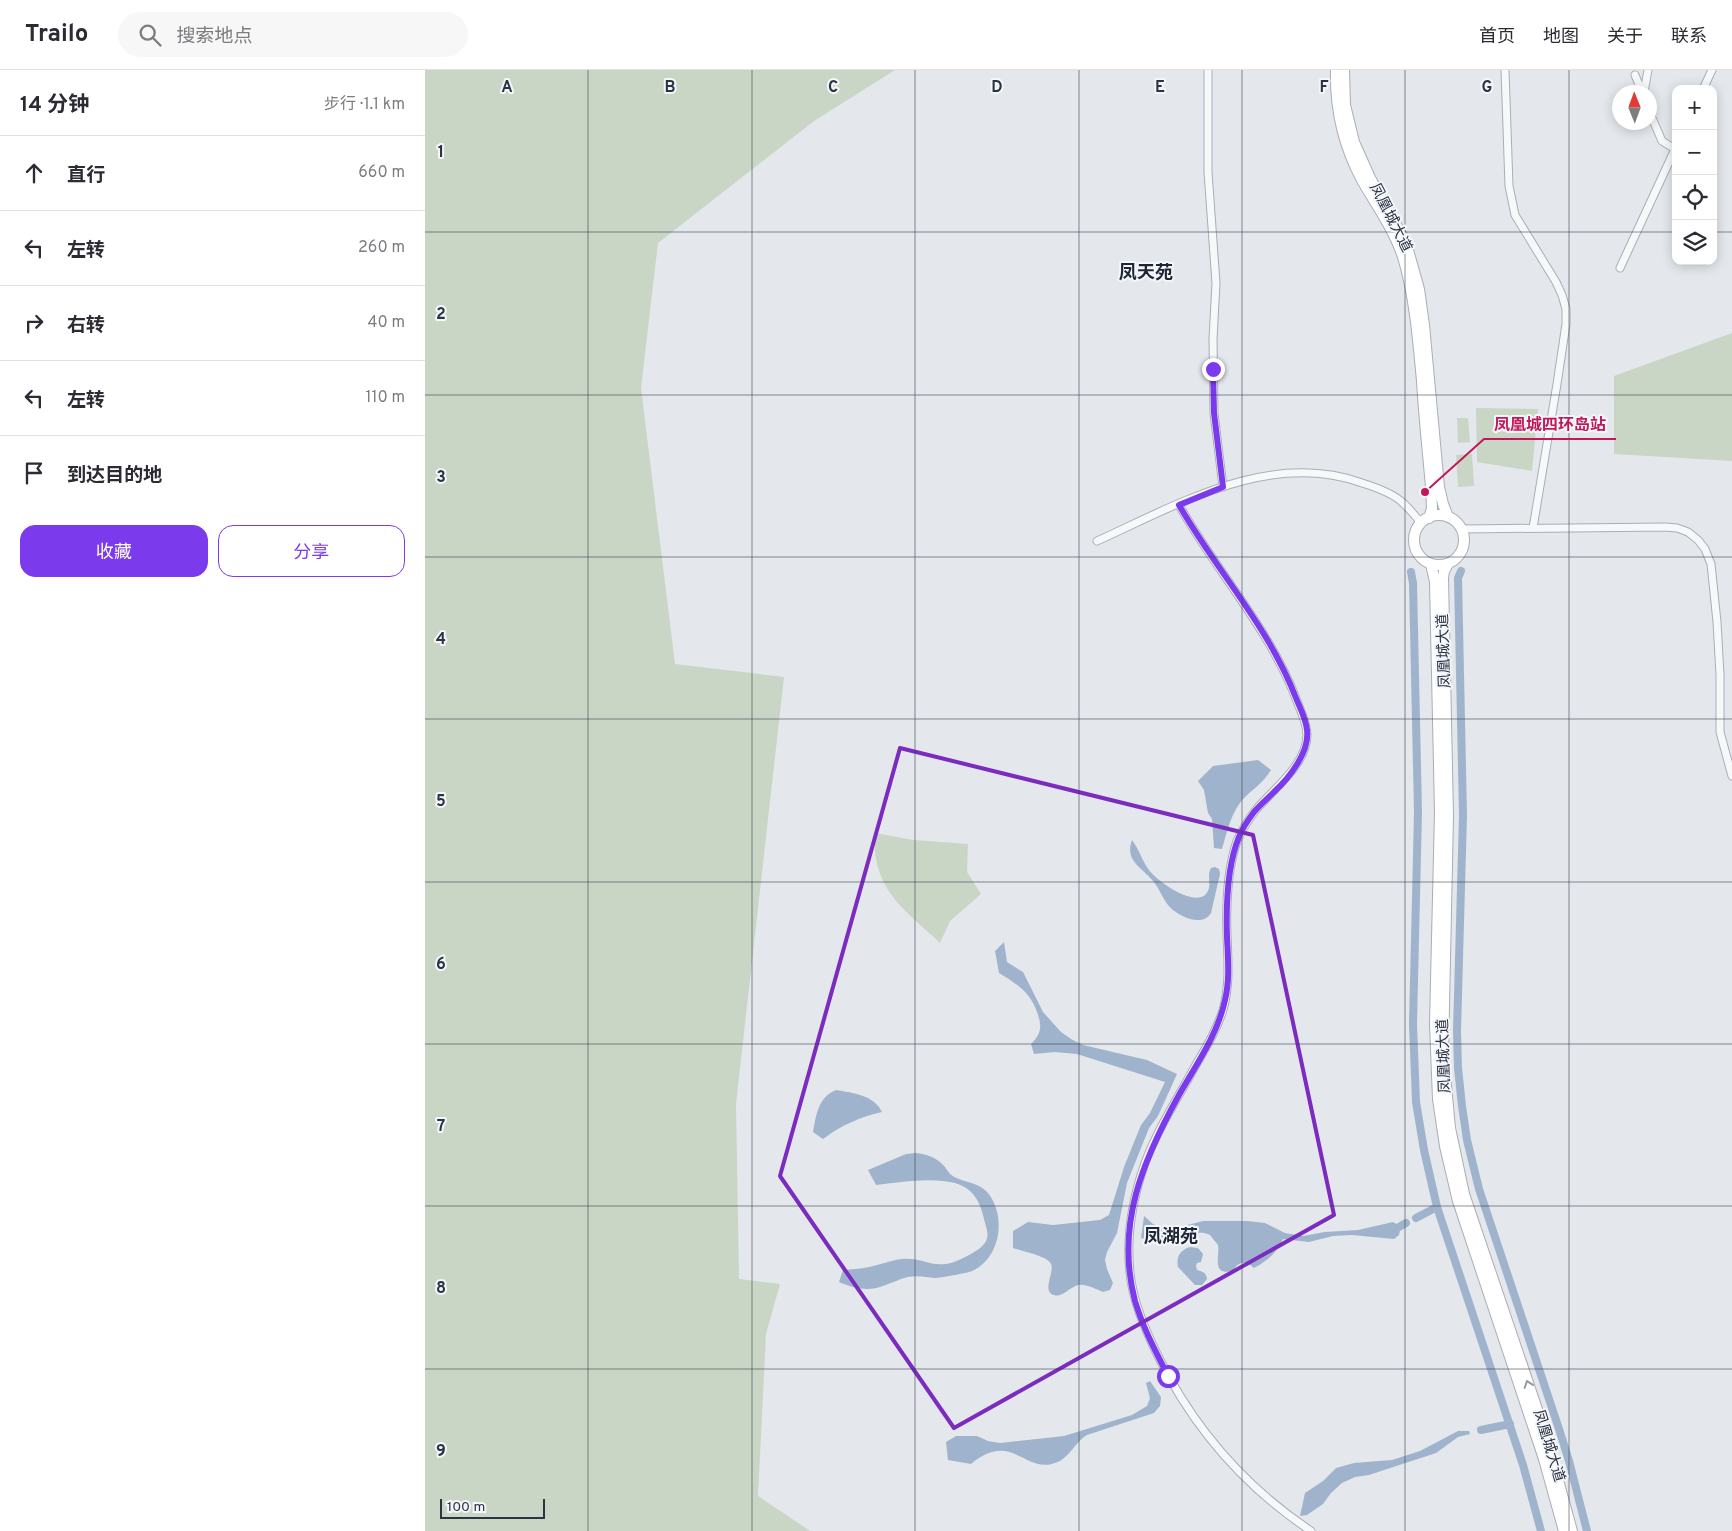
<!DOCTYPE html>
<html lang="zh">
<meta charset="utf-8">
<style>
:root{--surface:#fff;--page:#f7f7f7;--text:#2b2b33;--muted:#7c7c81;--line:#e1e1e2;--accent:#7c3aed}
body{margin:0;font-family:Overpass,"Noto Sans SC",sans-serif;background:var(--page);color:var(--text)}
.controls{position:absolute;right:15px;top:15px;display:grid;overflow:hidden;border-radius:10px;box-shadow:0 2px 12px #0003}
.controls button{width:45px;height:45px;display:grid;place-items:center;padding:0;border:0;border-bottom:1px solid var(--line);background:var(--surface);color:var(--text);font:25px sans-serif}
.compass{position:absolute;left:1187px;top:15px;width:45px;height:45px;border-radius:50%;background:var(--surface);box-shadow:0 2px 12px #0003;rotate:359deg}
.scale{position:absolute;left:15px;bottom:12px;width:105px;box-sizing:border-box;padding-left:5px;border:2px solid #2b3445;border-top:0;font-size:14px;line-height:18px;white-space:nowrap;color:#2b3445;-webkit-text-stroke:4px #f4f6f9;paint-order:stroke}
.stop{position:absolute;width:15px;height:15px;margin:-11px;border:4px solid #7c3aed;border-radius:50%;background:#fff}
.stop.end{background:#7c3aed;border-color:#fff;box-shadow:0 1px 5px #0008}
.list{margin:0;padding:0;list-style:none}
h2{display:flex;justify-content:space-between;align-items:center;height:65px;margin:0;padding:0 20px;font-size:21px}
h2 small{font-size:16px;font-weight:400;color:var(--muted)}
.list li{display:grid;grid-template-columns:32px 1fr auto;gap:15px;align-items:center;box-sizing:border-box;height:75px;padding:0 20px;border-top:1px solid var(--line)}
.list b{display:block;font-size:19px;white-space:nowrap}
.list em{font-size:16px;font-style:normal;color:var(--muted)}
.actions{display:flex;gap:10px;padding:15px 20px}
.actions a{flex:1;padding:11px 0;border:1px solid var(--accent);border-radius:15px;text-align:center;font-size:18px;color:var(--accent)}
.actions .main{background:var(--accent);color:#fff}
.icon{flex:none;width:28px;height:28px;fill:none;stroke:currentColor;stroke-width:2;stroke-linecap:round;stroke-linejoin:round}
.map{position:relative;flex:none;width:1307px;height:1461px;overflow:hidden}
header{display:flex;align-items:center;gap:30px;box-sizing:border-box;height:70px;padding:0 25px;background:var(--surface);border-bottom:1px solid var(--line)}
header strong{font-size:24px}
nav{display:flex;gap:28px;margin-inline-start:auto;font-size:18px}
.search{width:350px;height:45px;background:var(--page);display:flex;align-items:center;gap:12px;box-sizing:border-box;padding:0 18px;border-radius:28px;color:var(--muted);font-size:19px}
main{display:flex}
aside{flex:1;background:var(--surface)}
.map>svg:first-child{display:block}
.green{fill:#c9d6c5}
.water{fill:#9fb4cc}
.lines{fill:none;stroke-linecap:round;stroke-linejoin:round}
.canal{stroke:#9fb4cc;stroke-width:8}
.minor-casing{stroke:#a9aeb7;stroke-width:9}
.secondary-casing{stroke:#a9aeb7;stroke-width:12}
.minor{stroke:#f7f8fa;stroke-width:7}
.secondary{stroke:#fff;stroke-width:10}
.oneway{stroke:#959aa2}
.route{stroke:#7c3aed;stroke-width:6}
.marked{fill:none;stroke:#7b2cbf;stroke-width:4;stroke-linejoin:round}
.grid{fill:none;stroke:#2b3445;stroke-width:1;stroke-opacity:0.55}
.labels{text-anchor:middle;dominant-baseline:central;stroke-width:4;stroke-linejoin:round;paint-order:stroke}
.street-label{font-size:15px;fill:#2b3445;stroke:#f4f6f9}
.quarter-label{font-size:18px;font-weight:bold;fill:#1d2536;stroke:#f4f6f9}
.grid-label{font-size:16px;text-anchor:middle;font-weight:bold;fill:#2b3445;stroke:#f4f6f9;stroke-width:4;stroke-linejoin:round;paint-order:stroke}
.leader{fill:none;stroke:#c2185b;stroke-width:2}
.callout-dot{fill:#c2185b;stroke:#f4f6f9;stroke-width:2}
.callout-label{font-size:16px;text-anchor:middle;font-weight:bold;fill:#c2185b;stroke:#f4f6f9;stroke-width:4;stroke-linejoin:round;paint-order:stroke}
</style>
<header>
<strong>Trailo</strong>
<div class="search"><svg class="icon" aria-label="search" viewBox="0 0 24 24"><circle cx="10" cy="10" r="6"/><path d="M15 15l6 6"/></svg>搜索地点</div>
<nav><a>首页</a><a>地图</a><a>关于</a><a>联系</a></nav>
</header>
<main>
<aside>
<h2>14 分钟<small>步行 · 1.1 km</small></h2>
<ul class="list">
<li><svg class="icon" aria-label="ahead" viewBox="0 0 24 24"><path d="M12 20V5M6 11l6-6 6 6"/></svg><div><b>直行</b></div><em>660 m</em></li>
<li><svg class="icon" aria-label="left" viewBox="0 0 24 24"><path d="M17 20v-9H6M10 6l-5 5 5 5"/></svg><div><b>左转</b></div><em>260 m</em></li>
<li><svg class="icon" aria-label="right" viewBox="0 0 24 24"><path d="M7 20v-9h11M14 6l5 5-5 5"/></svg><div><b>右转</b></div><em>40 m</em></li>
<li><svg class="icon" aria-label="left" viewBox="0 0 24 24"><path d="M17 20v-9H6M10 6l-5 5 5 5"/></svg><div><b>左转</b></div><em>110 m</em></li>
<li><svg class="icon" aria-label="arrive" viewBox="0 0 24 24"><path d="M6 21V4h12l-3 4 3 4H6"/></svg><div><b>到达目的地</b></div></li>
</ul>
<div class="actions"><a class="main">收藏</a><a>分享</a></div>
</aside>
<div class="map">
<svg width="1307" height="1461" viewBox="0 0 1307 1461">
<rect width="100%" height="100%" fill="#e4e7ec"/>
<path class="green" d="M0,0h470l-81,51 -156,122 -17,145 34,276 109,13 -48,427 3,175 41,5 -14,50 -8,162 52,35h-385z
M1307,263v128l-118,-7v-78z
M1051,338l62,1 -6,62 -55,-9z
M1032,348h11l2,24 -12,1z
M1047,384l2,32 -16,1 -2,-32z
M450,763l38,7 55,4 -1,28 14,22 -31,27 -10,22c-36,-34 -69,-54 -65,-110z"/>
<path class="water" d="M833,690l13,10c-8,13 -17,18 -27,28 -13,14 -17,34 -22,51l-8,-1 -2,-29 -4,-6 -4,-23 -6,-9 15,-15z
M707,770c7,9 10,21 17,30 9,12 45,37 57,24 7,-8 0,-18 5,-26l4,-1 4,2 1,5 -9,39c-9,15 -34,3 -43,-8 -6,-8 -9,-17 -15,-24 -10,-13 -29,-20 -21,-41z
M579,872l3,20 16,10 20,40 18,20 10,7 12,6 64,15 30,14 -19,42 -9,12 -22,55 -10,50 -10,19 -2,8 2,9 6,14 -3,7 -7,2c-8,-3 -16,-8 -25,-7 -8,2 -16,13 -24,10 -13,-4 1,-23 -3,-31 -3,-8 -29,-13 -38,-16v-17l15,-9 25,3 47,-5 9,-5 15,-48 17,-42 9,-12 15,-31 -88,-28 -22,-2 -21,2 -3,-10c11,-11 11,-18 6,-32 -7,-20 -20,-28 -38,-39l-4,-22z
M411,1020c17,3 38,5 46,22 -22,5 -40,13 -59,27l-10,-7c3,-16 5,-35 23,-42z
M491,1083c10,1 20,4 27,12 3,2 4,6 7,9 11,9 27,7 37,18 20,23 14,66 -15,79 -5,2 -32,7 -37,7 -9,-1 -18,-3 -27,-1 -9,2 -16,6 -25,9 -15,6 -30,2 -44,-4l4,-12c8,-1 17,-1 26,-3 11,-2 22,-7 33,-8 24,-2 32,13 59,0 8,-4 21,-10 25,-18 3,-5 1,-12 -1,-18 -4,-19 -10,-34 -30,-40 -23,-6 -56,-1 -79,2l-8,-15 38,-16z
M719,1146l9,8 11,4h12l27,-7h44l18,2 20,10 18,3 22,-4 33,-2 35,-8 5,3 2,5 -1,5 -5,4 -42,-4 -19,1 -24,6 -26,-3c-6,14 -16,22 -29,29 -8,-8 -16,-7 -21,3 -22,5 -13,-14 -15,-26l-8,-10c-13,-6 -21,2 -34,6 -12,3 -24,0 -35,-3z
M765,1177l8,1 5,6 -2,8 -4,1 -1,3 1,4c6,2 9,2 10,9l-5,6h-7l-17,-18c-2,-10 2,-17 12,-20z
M725,1311l11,16 -1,9 -6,7 -67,22c-13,8 -18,24 -32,28 -31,11 -43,-33 -84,1l-23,-4 -2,-18 10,-6h21l11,5 12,2 64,-7 68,-21 15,-9 3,-8 -4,-15z
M1033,1361h11l1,3 -12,3 -22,16 -67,22 -14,2 -13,6 -11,10 -8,11 -16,11 -7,1 5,-23 18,-12 13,-13 18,-5 38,-3 28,-9z"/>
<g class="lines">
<path class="canal" d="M1036,501l-3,7 5,237 -6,216 1,37 4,38 5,34 12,49 80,240 10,32 18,70
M986,502l2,11 5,229 -5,212 3,78 8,48 13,57 86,258 18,66
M991,1148l21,-11
M974,1157l7,-4
M1056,1360l29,-6"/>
<defs>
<path id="minor" d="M783,0v102l8,111 -3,56 1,74 9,74
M1080,0l4,116 6,29 41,67 6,13 4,14v15l-9,60 -24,144
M1210,5l7,17
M1278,19l9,-19
M1219,22l4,-22
M1224,41l13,30 13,8
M1195,198l56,-121
M754,435c37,66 91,124 118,196 4,11 10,22 10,34 0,30 -35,55 -52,76 -7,9 -13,19 -18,30 -10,29 -11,64 -10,94 1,26 3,50 -4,75 -6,19 -16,36 -26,53 -18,33 -39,65 -52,100 -12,34 -19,73 -15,110 3,29 15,56 28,83 35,71 87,131 153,175
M1037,459l203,-2 12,1 11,4 10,8 7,9 6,15 6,58 3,53v57l12,44
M672,471c82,-37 173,-91 265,-58 13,4 31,10 41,20 7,6 12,13 18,20"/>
<path id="secondary" d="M911,0c-1,39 7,75 26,110 14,25 32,49 41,77 12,40 15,82 19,124 2,36 6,71 9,106l1,21 -3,10
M919,0l1,35 9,37 16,36 36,65 13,46 5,36 15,162 4,17 5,13
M989 470a25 25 0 1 1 50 0a25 25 0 1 1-50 0Z
M1006,494l4,18 5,230 -5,212 3,75 7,47 13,55 86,258 20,72
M1023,494l-4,7 -1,7 5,237 -5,239 7,74 14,66 81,239 27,98"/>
</defs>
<use href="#minor" class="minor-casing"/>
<use href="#secondary" class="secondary-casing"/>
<use href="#minor" class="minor"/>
<use href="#secondary" class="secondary"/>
</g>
<defs><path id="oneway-chevron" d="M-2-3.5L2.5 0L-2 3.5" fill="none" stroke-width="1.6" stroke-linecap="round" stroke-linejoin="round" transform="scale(1.25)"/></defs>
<use class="oneway" href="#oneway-chevron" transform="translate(1103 1314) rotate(-109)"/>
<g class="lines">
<path class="route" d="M743,1306c-12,-24 -25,-48 -33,-75 -20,-76 8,-141 44,-206 17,-30 39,-61 46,-95 5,-21 3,-41 2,-63 -1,-30 0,-71 12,-100 3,-8 9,-17 15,-25 6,-7 13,-13 20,-20 15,-14 36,-40 33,-62 -1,-11 -7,-22 -11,-32 -27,-71 -80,-128 -117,-193l44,-18 -9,-74 -1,-44"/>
</g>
<path class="marked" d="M475,678l353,87 81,380 -380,213 -174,-252z"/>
<path class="grid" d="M163,0v1461M327,0v1461M490,0v1461M654,0v1461M817,0v1461M980,0v1461M1144,0v1461M0,162h1251M1288,162h19M0,325h1307M0,487h1307M0,649h1307M0,812h1307M0,974h1307M0,1136h1307M0,1299h1307"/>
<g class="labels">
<g class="street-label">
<text transform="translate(965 148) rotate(63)">凤凰城大道</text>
<text transform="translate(1020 581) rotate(-92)">凤凰城大道</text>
<text transform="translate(1020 986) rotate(-92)">凤凰城大道</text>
<text transform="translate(1123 1376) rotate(73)">凤凰城大道</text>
</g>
<g class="quarter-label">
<text x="721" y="203">凤天苑</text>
<text x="746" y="1167">凤湖苑</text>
</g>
</g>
<g class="grid-label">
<text x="82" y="22">A</text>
<text x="245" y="22">B</text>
<text x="408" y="22">C</text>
<text x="572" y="22">D</text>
<text x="735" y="22">E</text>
<text x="899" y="22">F</text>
<text x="1062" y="22">G</text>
<text x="16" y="87">1</text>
<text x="16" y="249">2</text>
<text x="16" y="412">3</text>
<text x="16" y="574">4</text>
<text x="16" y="736">5</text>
<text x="16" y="899">6</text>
<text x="16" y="1061">7</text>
<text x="16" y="1223">8</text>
<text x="16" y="1386">9</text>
</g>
<path class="leader" d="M1000 422L1059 369H1191"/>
<circle class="callout-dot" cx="1000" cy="422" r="5"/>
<g class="callout-label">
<text x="1125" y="360">凤凰城四环岛站</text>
</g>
</svg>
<div class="controls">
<button>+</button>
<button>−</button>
<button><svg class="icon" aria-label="locate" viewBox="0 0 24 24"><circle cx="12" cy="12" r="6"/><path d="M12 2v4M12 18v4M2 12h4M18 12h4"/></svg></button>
<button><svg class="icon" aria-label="layers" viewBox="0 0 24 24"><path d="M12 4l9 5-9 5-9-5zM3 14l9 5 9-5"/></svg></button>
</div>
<svg class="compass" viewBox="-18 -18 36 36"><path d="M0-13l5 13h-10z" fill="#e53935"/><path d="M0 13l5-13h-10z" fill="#7c7c81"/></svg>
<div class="scale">100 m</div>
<div class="stop" style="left:743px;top:1306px"></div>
<div class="stop end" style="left:788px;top:299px"></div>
</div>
</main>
